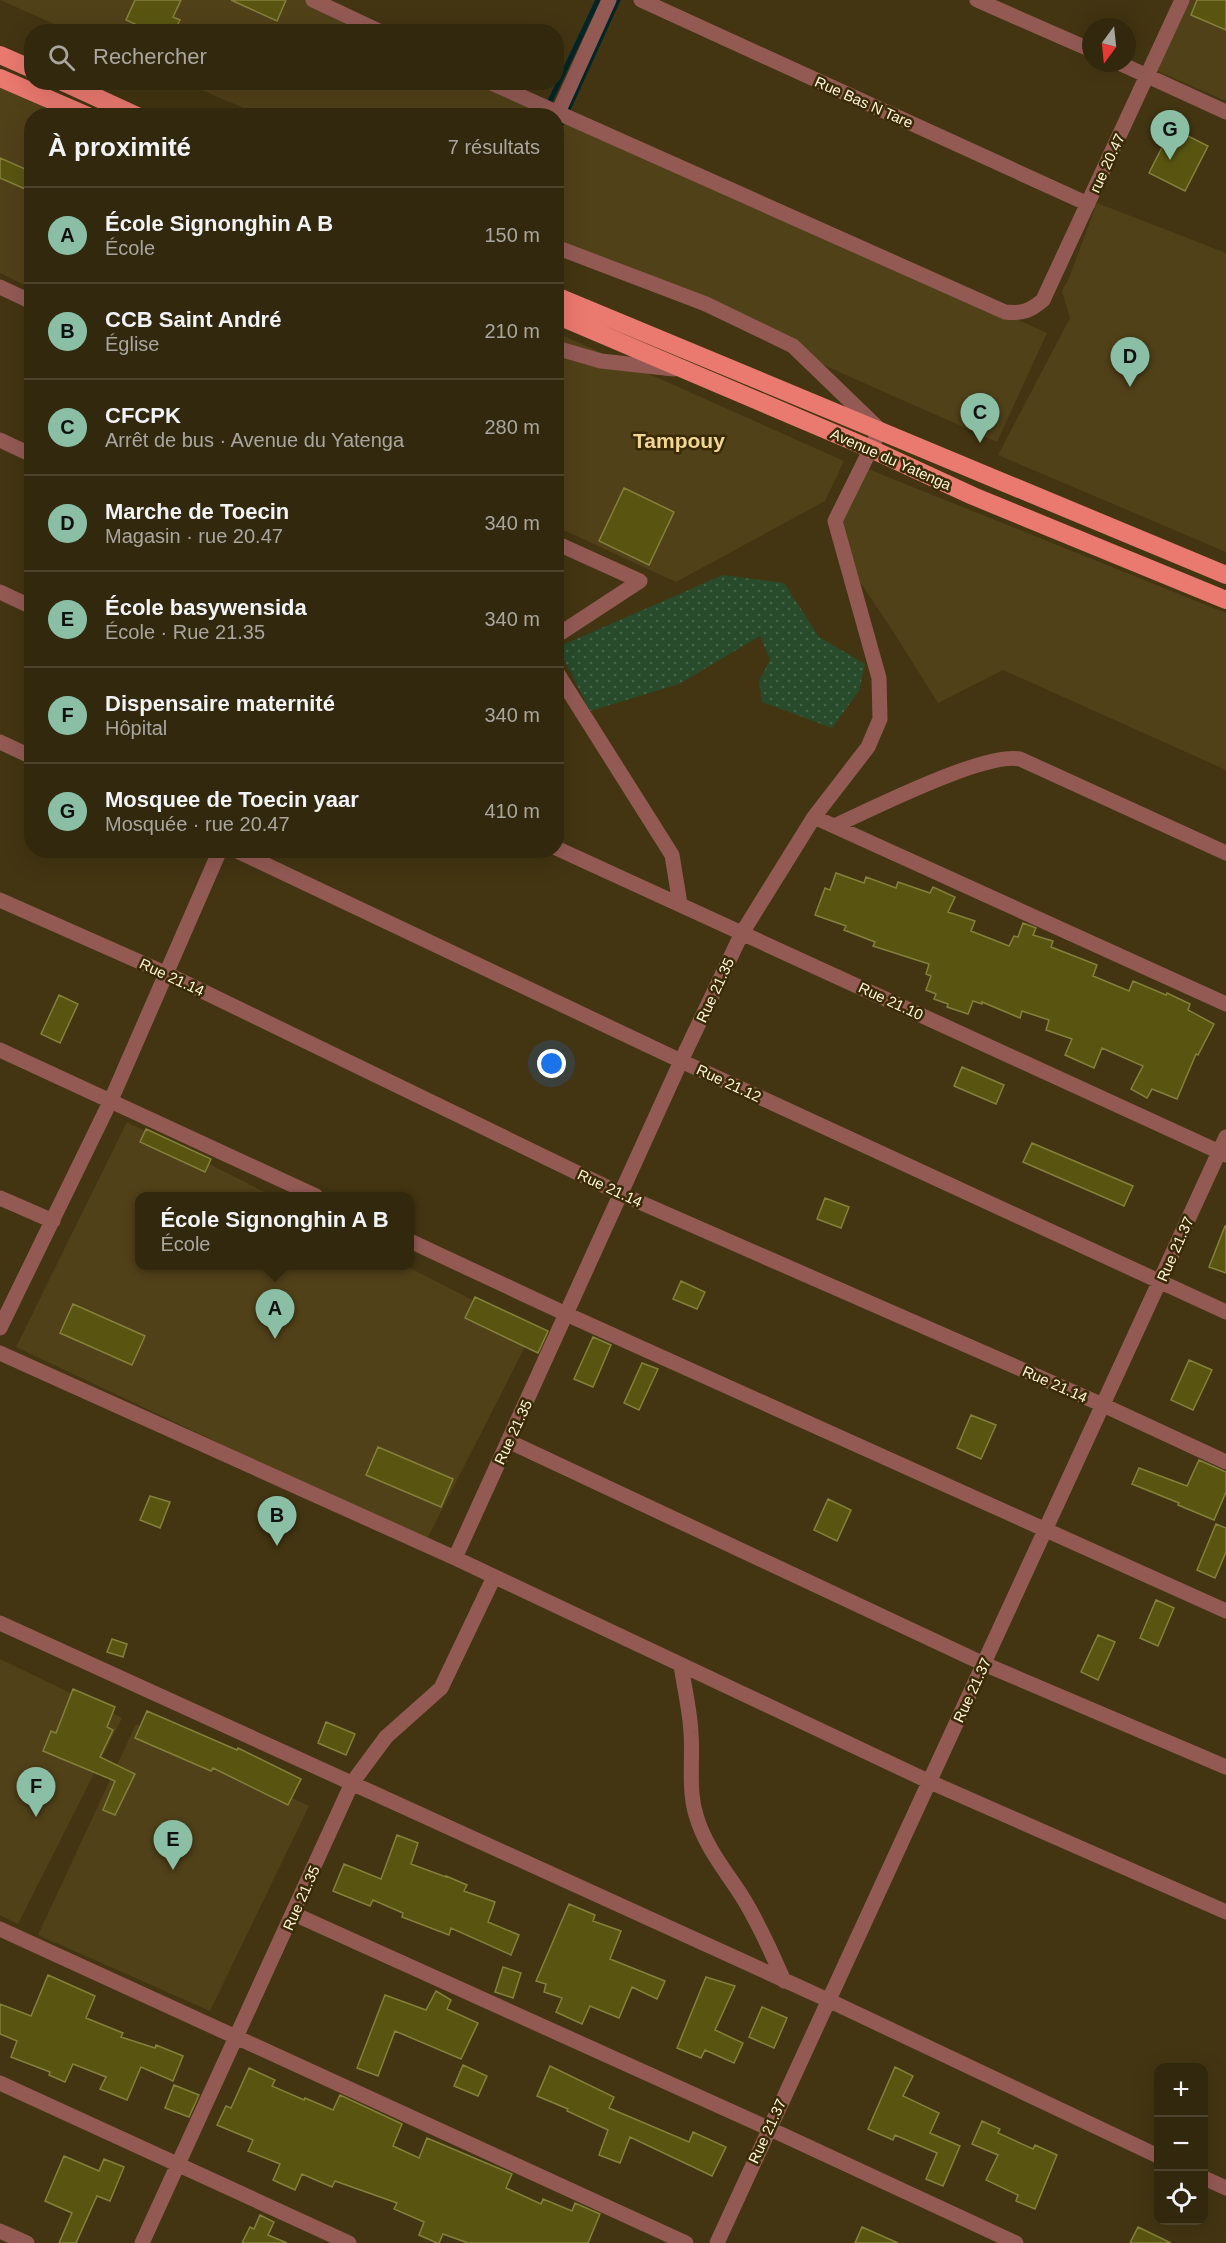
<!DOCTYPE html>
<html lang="fr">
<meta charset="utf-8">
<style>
:root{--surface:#32280e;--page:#3d341c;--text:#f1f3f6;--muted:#a8a69e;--line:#4d442e;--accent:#8abfa5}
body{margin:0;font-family:Helvetica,sans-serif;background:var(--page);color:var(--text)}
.controls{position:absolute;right:18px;bottom:18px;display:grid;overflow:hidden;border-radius:12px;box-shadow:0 6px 24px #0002}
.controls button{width:54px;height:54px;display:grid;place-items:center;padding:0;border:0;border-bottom:2px solid var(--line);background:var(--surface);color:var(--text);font:30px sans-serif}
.compass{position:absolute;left:1082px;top:18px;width:54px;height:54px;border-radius:50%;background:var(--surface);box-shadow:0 6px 24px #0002;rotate:195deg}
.you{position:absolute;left:552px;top:1064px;width:21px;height:21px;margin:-15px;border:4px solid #fff;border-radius:50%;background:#1a73e8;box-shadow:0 0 0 9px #1a73e833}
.badge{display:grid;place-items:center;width:39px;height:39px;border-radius:50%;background:var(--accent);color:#111;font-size:20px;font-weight:700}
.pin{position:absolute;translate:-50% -50px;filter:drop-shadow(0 2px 3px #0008)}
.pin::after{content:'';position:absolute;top:32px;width:21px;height:18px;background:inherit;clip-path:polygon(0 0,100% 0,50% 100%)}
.popup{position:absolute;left:135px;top:1192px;width:279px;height:78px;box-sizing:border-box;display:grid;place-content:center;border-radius:12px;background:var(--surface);filter:drop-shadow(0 2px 4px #0005);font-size:20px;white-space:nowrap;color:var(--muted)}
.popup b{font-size:22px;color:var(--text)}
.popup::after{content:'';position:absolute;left:50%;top:100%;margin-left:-12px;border:12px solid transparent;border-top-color:var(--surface)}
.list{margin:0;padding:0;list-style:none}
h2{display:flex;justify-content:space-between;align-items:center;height:78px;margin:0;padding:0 24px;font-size:26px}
h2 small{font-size:20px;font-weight:400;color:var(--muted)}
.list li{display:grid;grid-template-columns:39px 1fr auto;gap:18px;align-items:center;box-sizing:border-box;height:96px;padding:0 24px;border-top:2px solid var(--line)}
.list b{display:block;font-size:22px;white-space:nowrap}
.list p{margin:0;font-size:20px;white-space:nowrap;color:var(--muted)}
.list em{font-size:20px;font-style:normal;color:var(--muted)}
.icon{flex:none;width:33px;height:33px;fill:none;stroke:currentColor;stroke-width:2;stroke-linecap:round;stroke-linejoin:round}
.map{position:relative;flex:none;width:1226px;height:2243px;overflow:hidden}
.search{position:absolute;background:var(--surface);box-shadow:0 6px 24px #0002;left:24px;top:24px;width:540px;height:66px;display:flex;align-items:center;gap:15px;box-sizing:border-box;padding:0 21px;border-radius:24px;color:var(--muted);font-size:22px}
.panel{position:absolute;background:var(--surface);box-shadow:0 6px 24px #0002;left:24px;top:108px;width:540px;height:750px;border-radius:24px}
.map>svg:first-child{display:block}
.built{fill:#514119}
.grass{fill:url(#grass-dots)}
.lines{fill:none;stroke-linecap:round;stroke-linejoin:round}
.stream{stroke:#00262a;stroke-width:5}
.building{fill:#595511;stroke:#83803c;stroke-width:1.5}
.street{stroke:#935a54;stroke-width:15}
.primary{stroke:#ea796f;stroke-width:18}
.labels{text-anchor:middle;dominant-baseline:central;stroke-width:5;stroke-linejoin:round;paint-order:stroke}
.street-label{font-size:15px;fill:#fff3d9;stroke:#392b06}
.district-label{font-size:21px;font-weight:bold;fill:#f4d693;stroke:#392b06}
</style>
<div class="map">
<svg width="1226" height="2243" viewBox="0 0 1226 2243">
<defs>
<pattern id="grass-dots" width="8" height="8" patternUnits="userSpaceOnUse" patternTransform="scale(1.5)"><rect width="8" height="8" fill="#274b2b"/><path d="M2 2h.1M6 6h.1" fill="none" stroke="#476549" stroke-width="1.8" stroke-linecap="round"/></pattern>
</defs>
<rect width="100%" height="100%" fill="#433512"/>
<path class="built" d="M0,0h311l70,31h-311z
M1188,0h38v101l-71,-31z
M185,83h308l554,250 -50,109 -440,-195 -1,-131 -296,-1z
M0,84l70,31 -38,1 -1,172 -31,-15z
M1097,203l129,50v299l-228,-97 72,-137 -8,-27 7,-13z
M557,333l287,128 -19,40 -149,81 -119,-55z
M868,469l358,144v157l-223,-100 -65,33 -47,-75 -41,-61 -11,-45z
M127,1122l145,74h-132v70h266l127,65 -107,210 -410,-194z
M0,1659l122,59 -104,206 -18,-9z
M136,1724l173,82 -99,205 -172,-76z"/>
<path class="grass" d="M723,575l61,8 35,54 46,27 -6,27 -27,37 -70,-26 -3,-21 11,-21 -10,-24 -81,48 -89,27 -32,-64z"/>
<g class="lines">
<path class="stream" d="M543,116l55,-116
M556,136l62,-136"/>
</g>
<path class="building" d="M135,0h46l-8,17 7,3 -6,12h-22l-26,-12z
M231,0h55l-9,21z
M1197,0h29v30l-35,-15z
M1172,128l36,18 -23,45 -36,-18z
M0,158l32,14v20l-32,-14z
M624,488l50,24 -25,53 -50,-24z
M836,873l28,10 2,-6 30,11 2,-6 32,11 3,-6 22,10 -7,15 27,9 -4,10 38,15 5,-10 4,1 5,-14 13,5 -3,7 20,6 -2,6 46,18 -4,11 36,15 4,-10 33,14 1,-2 23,11 -2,6 26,14 -16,31 -2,-1 -19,45 -25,-10 -5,9 -16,-9 12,-23 -41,-18 -8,20 -29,-13 7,-16 -26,-9 3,-10 -27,-9 -2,7 -38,-16v2l-9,-3 -5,13 -21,-7 1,-3 -14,-5 2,-5 -10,-4 5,-14 -5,-2 3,-10 -56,-18 2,-4 -31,-12 2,-4 -31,-11 10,-27 5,2z
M59,995l19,9 -18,39 -19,-9z
M962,1067l42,18 -8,19 -42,-18z
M146,1129l65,30 -6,13 -65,-30z
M1032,1143l101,43 -9,20 -101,-44z
M825,1198l24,9 -8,21 -24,-9z
M1225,1226h1v47l-17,-6z
M681,1281l24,11 -8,17 -24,-10z
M475,1297l73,34 -10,22 -73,-35z
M73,1304l72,32 -13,29 -72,-32z
M593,1337l18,8 -18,42 -19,-8z
M1189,1360l23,10 -19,40 -22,-10z
M642,1363l16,6 -19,41 -15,-7z
M971,1415l25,10 -15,34 -24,-11z
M378,1447l75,32 -12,28 -75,-32z
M1199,1460l27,12v20l-12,28 -36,-15 1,-2 -47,-19 7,-16 48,18z
M150,1496l20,6 -10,26 -20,-8z
M828,1499l23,11 -14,31 -23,-11z
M1216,1524l10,4v24l-11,26 -18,-8z
M1156,1600l18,8 -16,38 -18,-8z
M1098,1635l17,7 -17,38 -17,-8z
M112,1639l15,5 -4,13 -16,-5z
M73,1689l42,18 -8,20 6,3 -13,27 35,17 -20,41 -12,-5 12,-29 -72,-30 8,-20 5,2z
M147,1711l90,39 1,-2 63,31 -13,26 -75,-37 -2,3 -76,-33z
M326,1722l29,12 -9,21 -28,-12z
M397,1835l21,8 -7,21 35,13v-1l21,9 -3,6 31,11 -7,20 31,13 -8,20 -60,-27 -2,7 -47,-18 1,-4 -30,-13 -3,6 -37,-15 11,-27 37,15z
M569,1904l26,11 -2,6 28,10 -11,28 55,22 -8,18 -25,-12 -13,31 -29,-12 -8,18 -26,-12 6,-14 -18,-6 2,-8 -10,-3z
M503,1967l18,6 -8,25 -18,-6z
M48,1975l47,21 -9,22 37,15 -2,4 34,11 1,-3 27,11 -10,25 -32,-14 -14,33 -27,-11 6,-12 -33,-13 -8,18 -16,-7 1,-3 -39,-15 6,-16 -17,-7v-30l31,12z
M706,1977l29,9 -20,44 28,13 -9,20 -29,-13 -4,8 -24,-10z
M436,1991l15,9 -4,9 31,14 -17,36 -66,-28 -17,45 -21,-8 28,-73 41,15z
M762,2007l25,11 -13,30 -25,-11z
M463,2065l24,11 -9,20 -24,-10z
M550,2066l64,31 -5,11 80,34 4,-10 33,15 -14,29 -82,-39 -10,26 -21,-8 9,-25 -41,-19 1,-2 -31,-13z
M895,2067l18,9 -10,20 36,17 -9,20 30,13 -17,40 -17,-7 11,-26 -42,-18 -2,5 -25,-11z
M249,2068l26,12 -3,6 32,14 1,-2 28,12 7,-15 62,29 -9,22 26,12 8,-20 85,36 -6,14 35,16 2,-5 29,12 3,-8 25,11 -12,29h-120l-25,-9 -4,9h-2l-18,-8 5,-13 -30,-13 3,-6 -62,-22 -3,6 -30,-13 -7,16 -22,-10 7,-16 -32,-13 5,-11 -36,-15 9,-19 5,2z
M174,2085l25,10 -10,22 -24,-9z
M982,2121l18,8 -2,4 35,16 2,-4 22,10 -22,54 -19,-8 2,-6 -32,-15 12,-25 -26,-11z
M64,2156l35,15 5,-12 20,8 -14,34 -13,-5 -21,47h-17l13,-30 -27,-12z
M260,2215l14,7 -6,13 19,8h-45l8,-16 4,2z
M862,2227l36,16h-43z
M1138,2227l33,16h-41z"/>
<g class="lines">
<path class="street" d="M313,0l68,32
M641,0l447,204
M977,0l114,50
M1119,63l107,49
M489,82l516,230c17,2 25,-1 38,-12l139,-300
M556,117l53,-117
M0,287l32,15
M556,348l45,13 73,8
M0,440l32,15
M556,543l84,38
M0,592l32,15
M556,636l84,-55
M556,671l116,184 8,49
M0,742l32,15
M814,817l412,187
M834,826c38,-17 150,-74 186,-67l206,94
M556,848l670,307
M235,850l446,211 545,251
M0,900l165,73 456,221 482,211 123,57
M0,1050l316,146
M0,1198l53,23
M410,1241l156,73 660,297
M0,1328l111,-228 109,-250
M0,1353l455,205 475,224 296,130
M508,1441l476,223 242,103
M455,1558l226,-497 61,-128 72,-116 54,-70 12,-28 -1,-41 -44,-157 45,-91 -87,-84 -87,-42 -150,-57
M0,1623l828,377 330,156
M681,1665c3,22 9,45 10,68 2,27 -3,56 5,82 9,32 30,56 47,83 16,26 29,55 41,83
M294,1914l474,214 248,115
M0,1929l686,314
M0,2083l349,160
M1204,2178l22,10
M0,2231l27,12
M142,2243l210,-460 34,-46 55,-49 53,-111
M717,2243l509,-1106"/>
<path class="primary" d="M0,55l32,14
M0,78l88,38
M63,82l74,34
M556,296l670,279
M556,315l315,134 102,47 253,104"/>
</g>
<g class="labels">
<g class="street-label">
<text transform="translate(864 102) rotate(24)">Rue Bas N Tare</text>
<text transform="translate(1107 163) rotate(-65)">rue 20.47</text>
<text transform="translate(891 459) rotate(24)">Avenue du Yatenga</text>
<text transform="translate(172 977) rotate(25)">Rue 21.14</text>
<text transform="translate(715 990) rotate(-65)">Rue 21.35</text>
<text transform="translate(891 1001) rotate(25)">Rue 21.10</text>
<text transform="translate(729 1083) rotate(25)">Rue 21.12</text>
<text transform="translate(610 1188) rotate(25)">Rue 21.14</text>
<text transform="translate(1175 1249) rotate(-66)">Rue 21.37</text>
<text transform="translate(1055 1384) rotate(24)">Rue 21.14</text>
<text transform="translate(513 1432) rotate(-65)">Rue 21.35</text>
<text transform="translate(972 1690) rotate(-65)">Rue 21.37</text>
<text transform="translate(301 1898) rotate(-66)">Rue 21.35</text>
<text transform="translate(767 2131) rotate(-65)">Rue 21.37</text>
</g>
<g class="district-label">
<text x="679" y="440">Tampouy</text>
</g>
</g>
</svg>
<div class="controls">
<button>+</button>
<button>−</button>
<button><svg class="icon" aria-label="locate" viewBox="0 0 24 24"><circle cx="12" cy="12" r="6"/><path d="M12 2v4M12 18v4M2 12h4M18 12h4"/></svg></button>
</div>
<svg class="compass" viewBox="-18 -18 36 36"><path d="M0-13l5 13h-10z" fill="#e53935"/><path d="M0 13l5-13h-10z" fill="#a8a69e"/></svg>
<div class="you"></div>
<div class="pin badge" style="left:275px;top:1339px">A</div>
<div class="popup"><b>École Signonghin A B</b>École</div>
<div class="pin badge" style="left:277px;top:1546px">B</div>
<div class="pin badge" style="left:980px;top:443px">C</div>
<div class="pin badge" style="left:1130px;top:387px">D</div>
<div class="pin badge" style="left:173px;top:1870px">E</div>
<div class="pin badge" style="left:36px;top:1817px">F</div>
<div class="pin badge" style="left:1170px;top:160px">G</div>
<div class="search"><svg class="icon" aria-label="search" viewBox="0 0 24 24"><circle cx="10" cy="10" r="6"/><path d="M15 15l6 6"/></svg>Rechercher</div>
<section class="panel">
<h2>À proximité<small>7 résultats</small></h2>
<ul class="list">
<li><span class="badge">A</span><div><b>École Signonghin A B</b><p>École</p></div><em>150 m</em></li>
<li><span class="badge">B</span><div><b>CCB Saint André</b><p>Église</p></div><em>210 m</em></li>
<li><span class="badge">C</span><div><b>CFCPK</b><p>Arrêt de bus · Avenue du Yatenga</p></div><em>280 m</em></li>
<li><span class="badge">D</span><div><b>Marche de Toecin</b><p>Magasin · rue 20.47</p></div><em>340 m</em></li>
<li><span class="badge">E</span><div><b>École basywensida</b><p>École · Rue 21.35</p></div><em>340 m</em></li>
<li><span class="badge">F</span><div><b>Dispensaire maternité</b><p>Hôpital</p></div><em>340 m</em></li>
<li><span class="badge">G</span><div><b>Mosquee de Toecin yaar</b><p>Mosquée · rue 20.47</p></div><em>410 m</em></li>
</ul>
</section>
</div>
